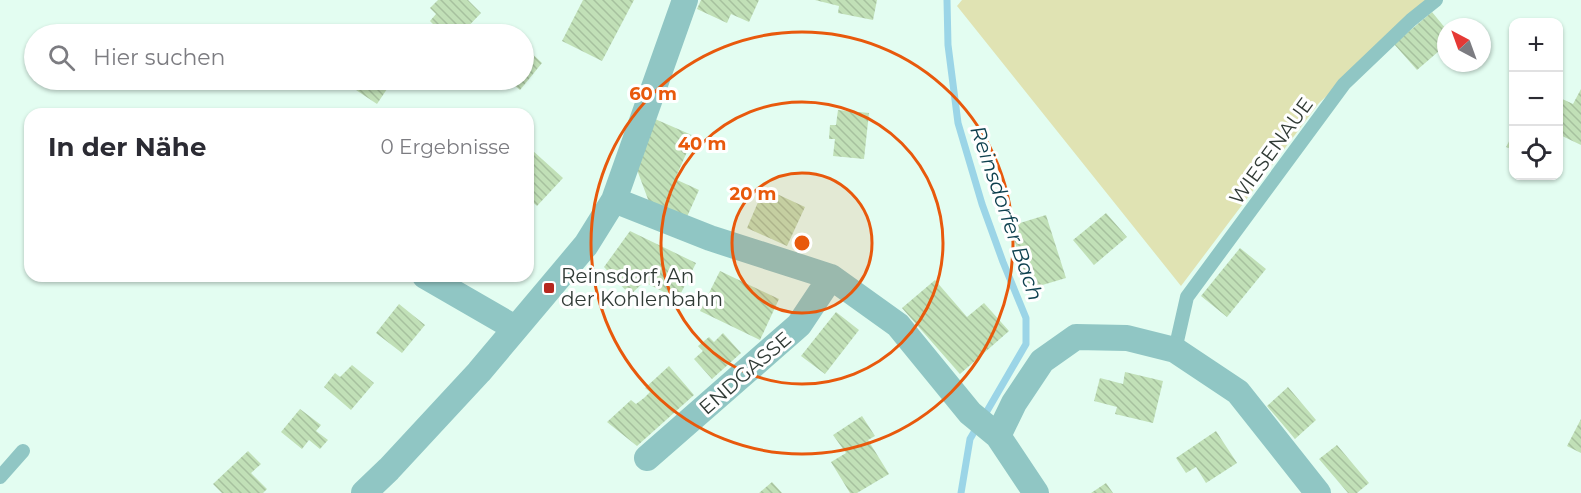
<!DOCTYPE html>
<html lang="de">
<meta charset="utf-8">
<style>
:root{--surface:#fff;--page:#f7f7f7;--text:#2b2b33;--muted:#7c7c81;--line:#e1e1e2}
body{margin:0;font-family:Montserrat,sans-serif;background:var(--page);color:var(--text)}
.controls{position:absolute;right:18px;top:18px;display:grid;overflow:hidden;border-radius:12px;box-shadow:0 2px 4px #0004}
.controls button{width:54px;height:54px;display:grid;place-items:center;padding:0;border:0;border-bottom:2px solid var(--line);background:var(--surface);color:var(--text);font:30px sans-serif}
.compass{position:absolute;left:1437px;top:18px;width:54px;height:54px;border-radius:50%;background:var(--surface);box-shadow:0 2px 4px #0004;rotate:319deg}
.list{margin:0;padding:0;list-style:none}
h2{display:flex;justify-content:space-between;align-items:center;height:78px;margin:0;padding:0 24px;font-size:26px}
h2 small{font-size:20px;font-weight:400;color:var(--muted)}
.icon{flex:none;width:33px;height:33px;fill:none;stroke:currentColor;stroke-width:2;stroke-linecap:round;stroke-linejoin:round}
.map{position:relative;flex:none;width:1581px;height:493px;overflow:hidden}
.search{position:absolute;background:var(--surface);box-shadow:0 2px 4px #0004;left:24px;top:24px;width:510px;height:66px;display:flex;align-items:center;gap:15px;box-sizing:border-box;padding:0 21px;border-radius:33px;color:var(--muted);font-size:22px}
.panel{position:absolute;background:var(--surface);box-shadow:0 2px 4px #0004;left:24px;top:108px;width:510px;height:174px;border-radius:18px}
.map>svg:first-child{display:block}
.garden{fill:#e0e3b3}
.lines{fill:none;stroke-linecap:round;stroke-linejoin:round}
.stream{stroke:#9bd5e7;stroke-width:7}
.building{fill:url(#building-back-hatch)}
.lane{stroke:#90c6c4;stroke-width:14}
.street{stroke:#90c6c4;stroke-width:26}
.ring{fill:none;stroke:#e8590c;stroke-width:3}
.poi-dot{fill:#b6271e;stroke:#fff;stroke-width:2}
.labels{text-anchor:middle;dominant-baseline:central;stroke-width:6;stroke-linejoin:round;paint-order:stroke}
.street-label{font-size:20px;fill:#313b36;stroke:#fff}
.poi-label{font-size:20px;fill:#313b36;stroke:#fff;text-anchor:start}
.water-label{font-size:21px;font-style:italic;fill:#0e414f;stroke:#fff}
.centre{fill:#e8590c;stroke:#fff;stroke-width:3}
.ring-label{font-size:18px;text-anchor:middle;font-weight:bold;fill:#e8590c;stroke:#fff;stroke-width:6;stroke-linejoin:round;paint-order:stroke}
</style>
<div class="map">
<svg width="1581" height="493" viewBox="0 0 1581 493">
<defs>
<pattern id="building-back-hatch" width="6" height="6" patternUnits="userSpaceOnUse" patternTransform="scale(1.5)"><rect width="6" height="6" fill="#c1e0b7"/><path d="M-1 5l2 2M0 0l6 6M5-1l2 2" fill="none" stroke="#a6c19e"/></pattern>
</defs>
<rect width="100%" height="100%" fill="#e3fdf1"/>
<path class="garden" d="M962,0h467l-110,103 -138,183 -224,-280z"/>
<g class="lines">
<path class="stream" d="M947,0l1,45 10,78 24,81 21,58 23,56v26l-43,74
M961,493l9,-54 7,-12"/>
</g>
<path class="building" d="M438,0h30l13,13 -20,21 -6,-2 -3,2h-9l-13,-13 6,-7 -6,-6z
M583,0h51l-32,61 -40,-20z
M701,0h58l-10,22 -18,-8 -4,9 -30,-14z
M815,0h62l-4,20 -35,-7 1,-7z
M1432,12l14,17v16l-29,25 -23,-26z
M524,46l18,17 -22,27 -12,-10h16z
M345,80h48l-16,24 -33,-22z
M1581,89v56l-23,-11v-37l15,7z
M838,110l31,3 -5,46 -31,-3 2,-17h-6l1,-14h6z
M655,119l39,17 -19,43 24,11 -13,29 -37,-17 -13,-35z
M1514,132v18l-8,-3z
M532,150l31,28 -26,28 -9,-8v-44z
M764,188l41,19 -18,39 -40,-18z
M1106,213l21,24 -33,28 -21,-25z
M1046,215l20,63 -37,11 -19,-63z
M630,231l66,32 -18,36 -34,-17 -14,13 -26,-28z
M1240,248l26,21 -39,48 -26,-21z
M720,271l59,28 -19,41 -60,-29z
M935,280l32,37 17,-14 25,28 -49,43 -58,-66z
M399,304l26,21 -23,28 -26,-20z
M836,312l23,18 -34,44 -24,-18z
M723,333l18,20 -29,26 -18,-20 9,-8 -5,-5 11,-9 5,5z
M352,365l22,18 -23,27 -27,-23 11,-14 5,4z
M669,366l25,29 -57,51 -30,-24 24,-22 5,4 8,-6 6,-6 -5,-4z
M1125,372l38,9 -10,42 -38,-9 2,-7 -23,-6 6,-23 23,6z
M1288,387l28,33 -21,19 -28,-33z
M300,409l21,16 -5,6 12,9 -8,9 -11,-9 -7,9 -21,-17z
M862,416l13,20 -7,4 21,34 -32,19h-7l-19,-31 15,-9 -13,-18z
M1581,419v34l-14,-7z
M1216,431l21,32 -31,20 -10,-16 -10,6 -10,-15z
M1337,445l32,38 -12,10h-9l-29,-34z
M248,451l13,13 -10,9 16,16 -4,4h-41l-9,-9z
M772,482l10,11h-23z
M1106,483l7,10h-22z"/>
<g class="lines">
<path class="lane" d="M1175,350l12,-53 157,-213 67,-64 25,-20
M0,477l23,-26"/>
<path class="street" d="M614,200l96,38 121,39 67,48 72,88 28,23 38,57
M425,276l90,52
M998,436l16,-33 28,-42 34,-24 51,1 48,12 63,42 80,101
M647,458l152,-133 32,-48
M364,493l25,-24 90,-97 107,-127 28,-45 71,-200"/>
</g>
<circle cx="802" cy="243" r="70" fill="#e8590c" fill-opacity=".12"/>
<g class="ring">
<circle cx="802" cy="243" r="70"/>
<circle cx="802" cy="243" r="141"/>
<circle cx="802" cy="243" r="211"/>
</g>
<rect class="poi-dot" x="543" y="282" width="12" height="12" rx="3"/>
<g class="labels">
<g class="street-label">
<text transform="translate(1271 151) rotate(-54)">WIESENAUE</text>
<text transform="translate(745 373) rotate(-41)">ENDGASSE</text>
</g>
<g class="poi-label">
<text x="561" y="276">Reinsdorf, An<tspan x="561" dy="23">der Kohlenbahn</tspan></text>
</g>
<g class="water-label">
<text transform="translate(1007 213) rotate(71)">Reinsdorfer Bach</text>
</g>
</g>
<circle cx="802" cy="243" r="9" class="centre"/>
<g class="ring-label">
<text x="653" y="100">60 m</text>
<text x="702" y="150">40 m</text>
<text x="753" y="200">20 m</text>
</g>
</svg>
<div class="controls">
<button>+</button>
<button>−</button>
<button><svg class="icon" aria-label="locate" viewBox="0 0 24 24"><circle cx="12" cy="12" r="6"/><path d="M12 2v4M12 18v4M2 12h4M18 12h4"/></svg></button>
</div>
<svg class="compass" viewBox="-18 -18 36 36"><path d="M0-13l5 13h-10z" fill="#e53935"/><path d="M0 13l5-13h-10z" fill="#7c7c81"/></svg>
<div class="search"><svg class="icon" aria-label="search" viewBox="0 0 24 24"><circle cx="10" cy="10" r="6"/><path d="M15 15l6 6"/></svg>Hier suchen</div>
<section class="panel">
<h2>In der Nähe<small>0 Ergebnisse</small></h2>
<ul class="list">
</ul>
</section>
</div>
